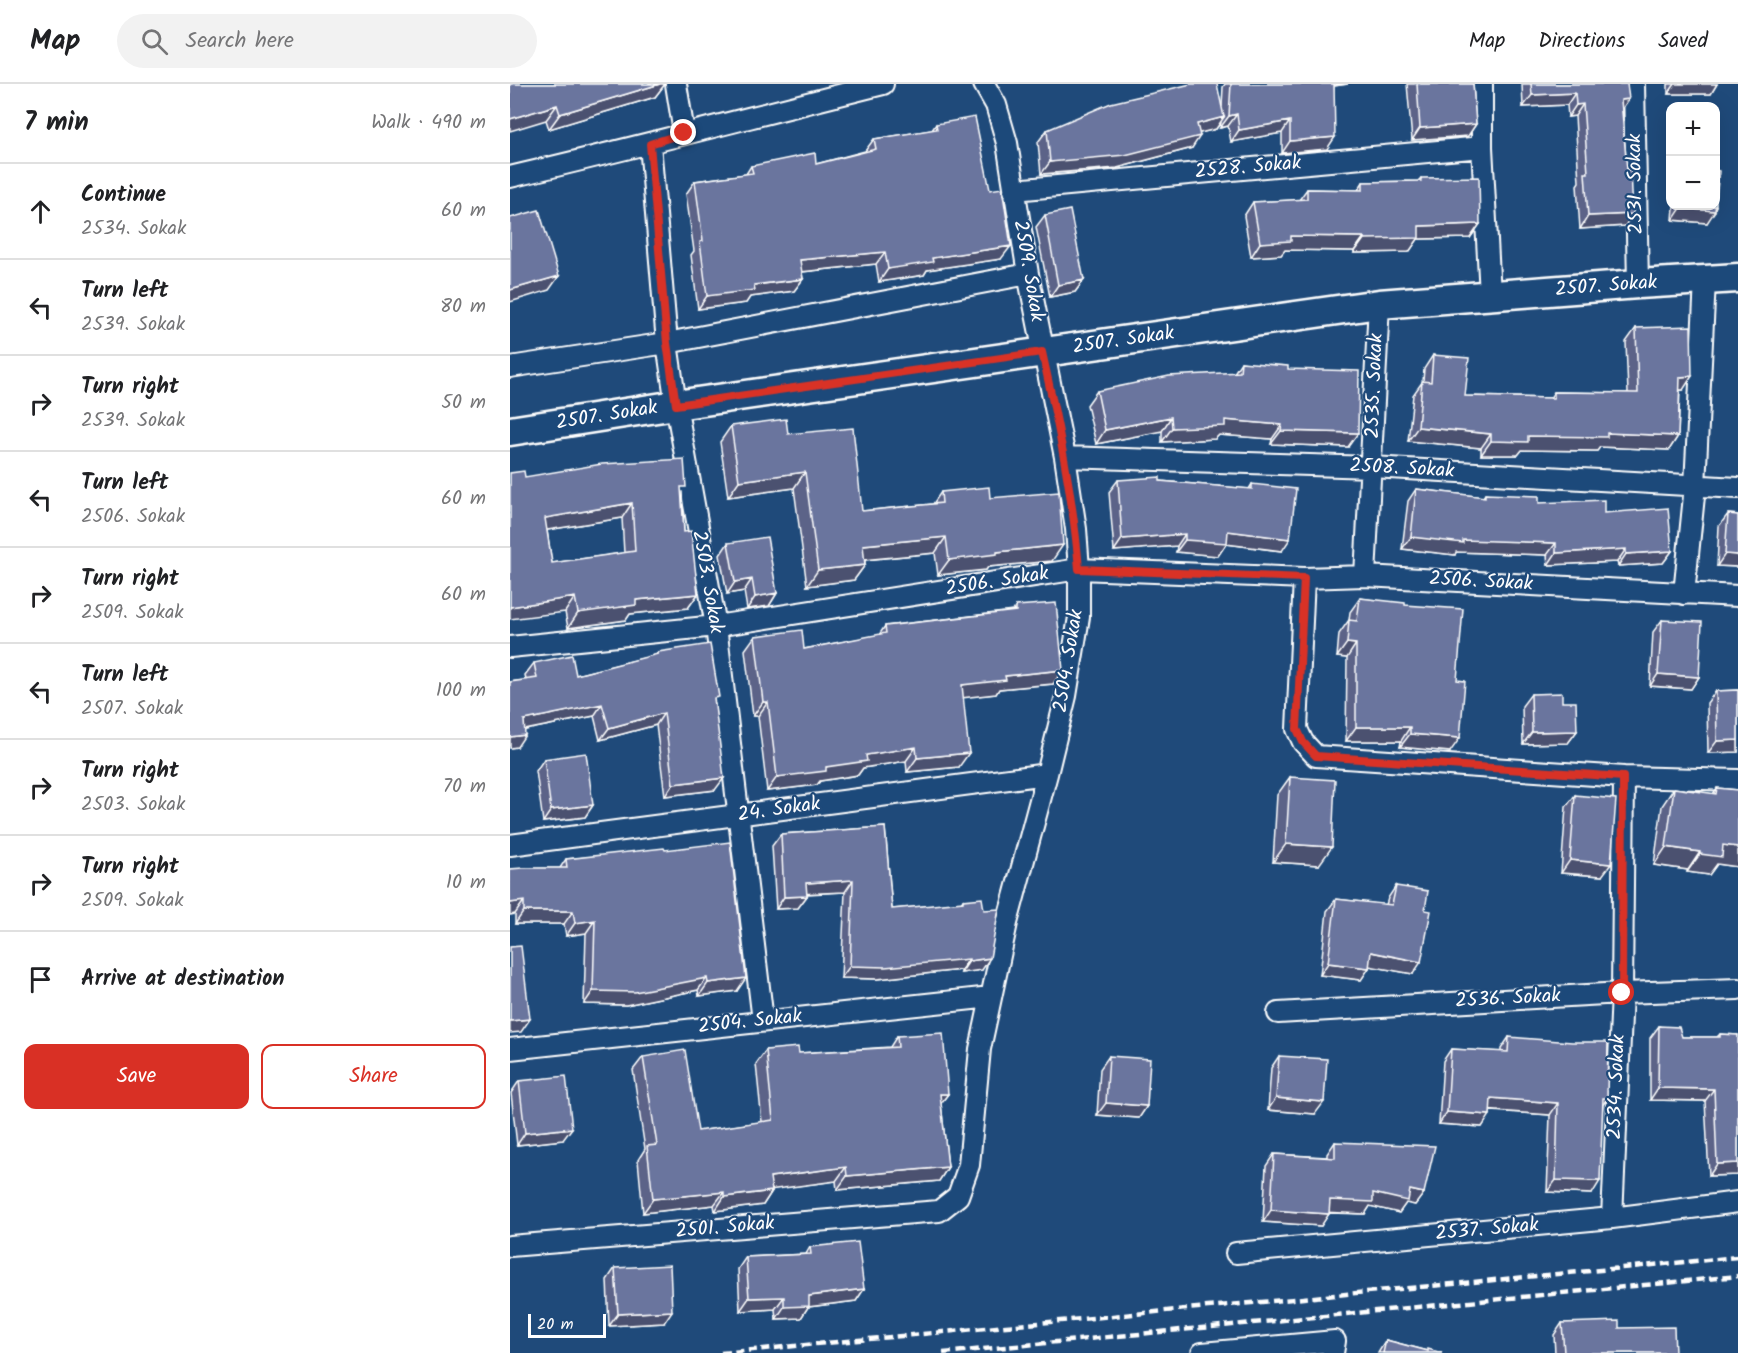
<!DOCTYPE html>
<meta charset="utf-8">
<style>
:root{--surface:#fff;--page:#f2f2f2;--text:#202124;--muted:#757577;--line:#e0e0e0;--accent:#d93025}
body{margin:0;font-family:Kalam,sans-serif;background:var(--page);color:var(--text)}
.controls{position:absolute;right:18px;top:18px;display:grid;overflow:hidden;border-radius:12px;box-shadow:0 6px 24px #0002}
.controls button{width:54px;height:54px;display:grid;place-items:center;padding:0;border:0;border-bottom:2px solid var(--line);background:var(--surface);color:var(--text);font:30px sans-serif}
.scale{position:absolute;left:18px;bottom:15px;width:78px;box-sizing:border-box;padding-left:6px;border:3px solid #fff;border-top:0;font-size:16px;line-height:21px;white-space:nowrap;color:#fff;-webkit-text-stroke:4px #1f4a7a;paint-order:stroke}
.stop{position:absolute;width:18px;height:18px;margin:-14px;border:4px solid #d93025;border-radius:50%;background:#fff}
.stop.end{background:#d93025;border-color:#fff;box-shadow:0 2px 6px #0008}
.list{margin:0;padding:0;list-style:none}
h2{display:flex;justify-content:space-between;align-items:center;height:78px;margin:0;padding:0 24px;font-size:26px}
h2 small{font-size:20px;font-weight:400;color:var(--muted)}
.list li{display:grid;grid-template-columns:39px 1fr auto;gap:18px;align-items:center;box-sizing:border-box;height:96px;padding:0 24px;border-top:2px solid var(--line)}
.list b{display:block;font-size:22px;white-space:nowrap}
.list p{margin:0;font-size:20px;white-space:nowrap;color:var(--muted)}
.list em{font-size:20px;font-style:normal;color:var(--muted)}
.actions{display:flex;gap:12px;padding:18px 24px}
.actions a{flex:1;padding:14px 0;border:2px solid var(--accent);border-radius:12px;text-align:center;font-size:21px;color:var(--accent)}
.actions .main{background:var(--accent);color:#fff}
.icon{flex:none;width:33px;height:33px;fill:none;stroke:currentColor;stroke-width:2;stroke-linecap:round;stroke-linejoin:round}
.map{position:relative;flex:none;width:1228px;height:1269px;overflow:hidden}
header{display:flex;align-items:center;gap:36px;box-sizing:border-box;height:84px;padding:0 30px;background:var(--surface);border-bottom:2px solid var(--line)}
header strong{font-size:28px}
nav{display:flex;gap:33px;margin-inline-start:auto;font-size:21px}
.search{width:420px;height:54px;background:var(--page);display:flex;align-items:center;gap:15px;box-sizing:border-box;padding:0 21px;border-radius:33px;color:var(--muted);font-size:22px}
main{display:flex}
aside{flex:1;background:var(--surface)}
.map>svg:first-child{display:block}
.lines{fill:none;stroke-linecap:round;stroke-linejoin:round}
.street-casing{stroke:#fff;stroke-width:24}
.secondary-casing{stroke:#fff;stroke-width:33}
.street{stroke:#1f4a7a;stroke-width:20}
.secondary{stroke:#1f4a7a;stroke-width:28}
.rail{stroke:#fff;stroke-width:4.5;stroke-dasharray:9 4.5;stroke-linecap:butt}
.wall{fill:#5c6488;stroke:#fff;stroke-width:1.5;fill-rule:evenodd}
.shaded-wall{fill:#4b516f;stroke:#fff;stroke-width:1.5}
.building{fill:#6b749e;stroke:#fff;stroke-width:1.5;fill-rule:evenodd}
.route{stroke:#d93025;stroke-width:8}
.labels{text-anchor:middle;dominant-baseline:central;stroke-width:4.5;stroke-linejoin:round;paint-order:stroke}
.street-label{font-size:20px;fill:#fff;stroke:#1f4a7a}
</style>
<header>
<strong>Map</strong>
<div class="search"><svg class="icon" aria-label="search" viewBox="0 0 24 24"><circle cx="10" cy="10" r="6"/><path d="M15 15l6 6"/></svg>Search here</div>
<nav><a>Map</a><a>Directions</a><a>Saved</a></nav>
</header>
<main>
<aside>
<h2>7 min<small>Walk · 490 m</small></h2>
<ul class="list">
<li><svg class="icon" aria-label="ahead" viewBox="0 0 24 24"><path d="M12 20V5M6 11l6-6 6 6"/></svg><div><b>Continue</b><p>2534. Sokak</p></div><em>60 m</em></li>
<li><svg class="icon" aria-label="left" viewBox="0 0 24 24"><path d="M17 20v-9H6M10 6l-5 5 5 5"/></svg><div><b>Turn left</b><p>2539. Sokak</p></div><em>80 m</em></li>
<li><svg class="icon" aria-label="right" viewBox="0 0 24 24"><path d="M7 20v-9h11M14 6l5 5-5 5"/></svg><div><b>Turn right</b><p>2539. Sokak</p></div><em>50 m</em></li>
<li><svg class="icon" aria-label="left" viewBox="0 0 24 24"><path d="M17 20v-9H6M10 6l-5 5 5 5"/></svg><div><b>Turn left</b><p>2506. Sokak</p></div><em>60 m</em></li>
<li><svg class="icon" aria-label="right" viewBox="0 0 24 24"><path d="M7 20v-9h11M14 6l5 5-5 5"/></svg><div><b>Turn right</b><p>2509. Sokak</p></div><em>60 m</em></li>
<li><svg class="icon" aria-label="left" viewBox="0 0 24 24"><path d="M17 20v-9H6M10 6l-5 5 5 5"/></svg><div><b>Turn left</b><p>2507. Sokak</p></div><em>100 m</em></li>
<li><svg class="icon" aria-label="right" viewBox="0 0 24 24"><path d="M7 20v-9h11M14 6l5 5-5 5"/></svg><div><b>Turn right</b><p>2503. Sokak</p></div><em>70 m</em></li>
<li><svg class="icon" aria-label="right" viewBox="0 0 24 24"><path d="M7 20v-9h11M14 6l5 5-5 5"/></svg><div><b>Turn right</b><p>2509. Sokak</p></div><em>10 m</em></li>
<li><svg class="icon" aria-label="arrive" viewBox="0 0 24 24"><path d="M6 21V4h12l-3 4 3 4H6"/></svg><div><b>Arrive at destination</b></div></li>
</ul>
<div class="actions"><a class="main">Save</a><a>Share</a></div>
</aside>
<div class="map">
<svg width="1228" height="1269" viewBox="0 0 1228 1269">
<rect width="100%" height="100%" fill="#1f4a7a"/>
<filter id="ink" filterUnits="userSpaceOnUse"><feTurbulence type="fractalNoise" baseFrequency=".0167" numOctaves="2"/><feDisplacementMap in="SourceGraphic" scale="12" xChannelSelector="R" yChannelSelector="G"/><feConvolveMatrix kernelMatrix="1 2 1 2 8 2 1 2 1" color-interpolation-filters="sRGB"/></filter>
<g filter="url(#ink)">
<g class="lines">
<defs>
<path id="street" d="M166,0l8,49
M972,0v63l8,148
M1124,0l4,200
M140,60l17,199 9,62 40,221 47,395
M0,93c125,-29 248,-62 373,-93
M504,106l468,-43
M0,283l157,-24 361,-69
M555,373l307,10 366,21
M855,492l14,-272
M794,494l-7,151 6,13 13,14 308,21 114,3
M1174,510l11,-108 10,-206
M0,563l206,-21 363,-57 225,9 61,-2 373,20
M0,761l537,-71
M768,929l344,-20 116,-4
M0,965l481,-52
M1102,1134l10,-225 2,-216
M0,1162l429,-35 19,-15 11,-31 11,-116 27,-126 40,-149 19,-78 13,-79v-48l-3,-40 -11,-72 -37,-183 -21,-131 -11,-38 -12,-21
M726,1169l376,-35 126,-16
M692,1269l133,-12 -2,12"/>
<g id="secondary">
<path id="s1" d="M0,347l166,-26 703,-101 259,-20 100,-6"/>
</g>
</defs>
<use href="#street" class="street-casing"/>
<use href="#secondary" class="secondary-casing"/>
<use href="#street" class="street"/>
<use href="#secondary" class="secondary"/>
<path class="rail" d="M211,1269l1017,-96
M433,1269l795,-77"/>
</g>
<path class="wall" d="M0,0h155l-10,13 -106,32 -3,-9z
M715,0h123l-14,2 -7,63 -45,4v-20l-51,9 -3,-16 -8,2 1,-6 -5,7 -17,4 -7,15 -75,20 -76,6 -3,-32 9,-12 175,-24 1,-19z
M897,0h66l3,40 -8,12 -56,4z
M1012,0h105l-5,25 5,61 6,44 -8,12 -45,3 -3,-44 2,-3 -4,-66 -7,1 -1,-12 -44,2z
M1158,0h49l-6,10h-43z
M426,40l65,135 -74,11 -3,5 -45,7 -3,-18 -74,8 1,7 -9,12 -44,6 -4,6 -48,6 -7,-54 3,-4 -8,-57 9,-13 51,-7 5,-8 65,-2 49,-13 9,-12 58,-9z
M911,94l59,46 -10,14 -52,1 -9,13 -55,1v-2l-69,-1 -4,5 -30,2 -7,-41 9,-14 46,-2 8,-11 51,1 5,-8 55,-1z
M1164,122h42l-9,17 -34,-3z
M535,131l39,65 -9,12 -25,5 -14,-70z
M1126,244l47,62h-3l-2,46 -9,14 -69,-3 -3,4 -75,-1 -4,5h-37v-7l-73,-7 5,-46 10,-14 1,-12 9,-14 32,41 85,2 4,-6 74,1 -2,-51z
M731,278l47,7 60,78 -77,-3 1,-5 -53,-4 -4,4 -53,3v-11l-66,13 -9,-39 10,-14 137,-18z
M221,342l57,8 74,77 71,-7 8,-12 49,6 62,63 -64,6 -2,3 -48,5 -3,-22 -70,7v5l-11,15 -47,6 -13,-98 -66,9 -8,-55z
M15,393l157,15 2,40 14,62 -10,14 -58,6 -4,6 -58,8 -3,-16zM112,434l2,35 -72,10 -5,-33z
M608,396l42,1 89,8 3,-5 30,67 -56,-7 -8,12 -42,-4 1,-6 -63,5 -5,-59z
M906,405l67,8 2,-3 54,9 65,10 68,38 -9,12 -45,3 -1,-4 -69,3 -1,-10 -91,-3 -1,3 -53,-6 6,-48z
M1218,430l10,1v52l-21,-1 2,-40z
M218,459l49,50 -8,13 -22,3 -3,-18 -17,3 -7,-39z
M850,514l45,7 45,147 -50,-5 1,-6h-55l1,-83 -10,-1 2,-23 10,-14 1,-8z
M506,522l37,78 -54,5 -3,5 -33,3 -4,70 -52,5 -1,-11 -43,7 -5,7 -38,6 -3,4 -50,6 -9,-75h-5l-8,-66 10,-14 49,13 75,-14 6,-9 128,-15z
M1152,536l37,57 -8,12 -41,-3 3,-54z
M148,568l57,51v87l-50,6 -9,-71 -56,15 -6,-24 -69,14 -8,17 -7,1v-66l16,-2 -1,-5 9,-12 42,12 80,-20z
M1228,606v62l-30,1 -1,-50 9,-12z
M1021,610l31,8 15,29 -9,12 -45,1 -1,-38z
M34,675l49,46 -8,12 -42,5 -7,-51z
M780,693l29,88 -46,-3 4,-67z
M1164,704l39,6 4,-6 21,2v77l-21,-3 -8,11 -22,-3 1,-2 -34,-5 8,-59z
M1065,711l27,81 -41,-3 5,-66z
M375,743l7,82 69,-6 2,-3 19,70 -21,3v-3l-84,9 -36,-1 4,-86 -38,2v2l-9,12 -22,1 -4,-63 9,-12z
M155,766l72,141 -38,5 -1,-6 -72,15 -42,-1 2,-71 -20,3 -2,-12h-49v-10l-5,-45 50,-1 6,-9z
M886,802l17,88 -43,-8 -9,14 -41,-5 7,-64 9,-12 50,6 2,-7z
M1149,942l23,11h35l3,-3 18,1v140l-29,1 -4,-75 -55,-1v-62z
M387,952l51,58 -7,9 7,64 -9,14 -102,9 -1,-9 -64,8v2l-9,14 -48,6 -1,-6 -71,8 -5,-53 7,-11 -12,-79 10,-13 55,74 64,-9 -6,-58 10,-14 33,3 91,-6z
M999,953l98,61 -4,7 -11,89 -45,-2 3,-77 -59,-4 -9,16 -43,-3 4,-63 8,-12 50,3v-3z
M599,972l38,50 -8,12 -42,-3 3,-46z
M769,972l36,58 -47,-4 3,-42z
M9,997l44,59 -46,5 -6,-52z
M825,1058l89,51 -9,12 -9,-2 -7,10 -29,-7 -5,8 -36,-1 -8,13 -58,-4 3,-56 8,-12 53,3v-3z
M300,1163l54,42 -8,12 -48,6 -7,11 -25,1 -1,-10 -35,2 -2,-42 8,-12 60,-3z
M105,1184l49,55 -55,3 -2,-46z
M1052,1239l57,5 56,25h-120l-1,-18z
M876,1256l42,11 14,2h-64z"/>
<path class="shaded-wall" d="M150,0h5l-10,13 -106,32 11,-15z
M817,0h21l-23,3z
M1165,0h42l-6,10h-43z
M1065,9l-8,12 -44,2 9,-12z
M1119,15l-9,13 1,-12z
M1073,20l-8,12 -7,1 8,-12z
M47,21l-11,15 -36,11v-12z
M727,30l-9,12 -8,2 9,-12z
M714,33l-8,12 -28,7 9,-12z
M780,37l-8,12 -51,9 8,-12z
M966,40l-8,12 -56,4 8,-12z
M690,52l-8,12 -75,20 -76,6 9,-12z
M825,53l-8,12 -45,4 8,-12z
M1171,124l34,3 -8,12 -34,-3z
M1123,130l-8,12 -45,3 8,-13z
M970,140l-10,14 -52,1 -9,13 -55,1 10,-14 55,-13z
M781,152l73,1 -10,14 -69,-1 -4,5 -30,2 9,-14z
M501,162l-10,13 -74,11 -3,5 -45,7 9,-13 44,-11z
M375,168l-9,12 -85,9 9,-13z
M49,192l-10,14 -39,12v-12z
M293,195l-9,12 -44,6 -4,6 -48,6 9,-13 47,-11z
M574,196l-9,12 -25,5 8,-12z
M1182,292l-9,14h-12l9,-13z
M661,333l-9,14 -66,13 9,-14z
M715,336l57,5 -10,14 -53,-4 -4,4 -53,3 10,-14z
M908,343l73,7 -10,14 -73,-7z
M771,347l77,2 -10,14 -77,-3z
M1097,349l71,3 -9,14 -69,-3 -3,4 -75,-1 -4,5h-37l10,-14 37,-5z
M295,388l-11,16 -66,9 11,-16z
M122,419l-10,15 -87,14 10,-14z
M718,447l62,8 -8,12 -56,-7 -8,12 -42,-4 9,-12z
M675,450l-8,12 -63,5 8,-12z
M436,453l-11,16 -83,8 11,-16z
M901,453l145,6 -9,12 -91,-3 -1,3 -53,-6z
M553,461l-11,16 -64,6 -2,3 -48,5 11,-15 48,-8z
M1116,465l-9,13 -69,3 8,-12z
M1162,467l-9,12 -45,3 8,-12z
M1215,470l13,1v12l-21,-1z
M355,481l-11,15 -47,6 11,-16z
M242,495l-8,12 -17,3 8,-12z
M267,509l-8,13 -22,3 8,-12z
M188,510l-10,14 -58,6 -4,6 -58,8 10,-15 58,-13z
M65,513l-10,15 -55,7v-12z
M837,559l9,1 -9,14 -10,-1z
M553,586l-10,14 -54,5 -3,5 -44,5 10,-14 43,-9z
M1148,590l41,3 -8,12 -41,-3z
M253,618h5l-10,14h-5z
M92,620l-8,12 -79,16 9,-12z
M154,629l-8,12 -56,15 9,-12z
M846,643h54l-9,14h-55z
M1067,647l-9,12 -45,1 9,-12z
M900,650l50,4 -10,14 -50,-5z
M15,651l-8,12 -7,1v-11z
M1228,656v12l-30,1 9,-12z
M406,663l-10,14 -43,7 -5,7 -38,6 -3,4 -50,6 10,-14 49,-10 40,-12z
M459,669l-10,14 -52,5 10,-14z
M214,694l-9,12 -50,6 8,-12z
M83,721l-8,12 -42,5 8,-12z
M776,760l46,3 -13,18 -46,-3z
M1213,761l15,2v20l-21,-3 -8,11 -22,-3 13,-18z
M1156,763l34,5 -12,18 -34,-5z
M1060,776l41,4 -9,12 -41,-3z
M343,796l-8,12 -47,2 8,-11z
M297,812l-9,12 -22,1 8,-12z
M14,817l-9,13 -5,1v-12z
M14,827h49l-9,13h-49z
M85,836l-9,13 -20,3 9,-13z
M861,868l50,10 -8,12 -50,-9z
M480,874l-8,12 -21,3 8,-12z
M459,875l-8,11 -84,9 -36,-1 9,-12z
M818,879l41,5 -8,12 -41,-5z
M197,894l-9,12 -72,15 -42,-1 9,-13z
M236,894l-9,13 -38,5 9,-13z
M20,935l-9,13 -11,1v-12z
M1148,1004l56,1 -9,12 -55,-1z
M430,1010h8l-10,13z
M766,1014l48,4 -9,12 -47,-4z
M981,1014l67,5 -8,12 -67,-5z
M596,1019l41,3 -8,12 -42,-3z
M937,1028l43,3 -8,12 -43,-3z
M62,1044l-9,12 -46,5 8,-12z
M1228,1079v12l-29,1 8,-12z
M336,1083l-10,14 -75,10 9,-14z
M438,1083l-9,14 -102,9 10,-14z
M1046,1096l44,1 -8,13 -45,-2z
M900,1106l14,3 -9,12 -9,-2 -7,10 -29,-7 -5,8 -43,-2 8,-12 43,-7z
M262,1107l-9,14 -48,6 9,-14z
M214,1108l-10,13 -71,8 10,-14z
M761,1126l58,4 -8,12 -58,-4z
M354,1205l-8,12 -48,6 -7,11 -25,1 8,-12 25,-11z
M274,1213l-9,12 -35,2 9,-13z
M162,1227l-8,12 -55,3 9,-12z"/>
<path class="building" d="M0,0h150l-100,30 -3,-9 -47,14z
M681,0h26l7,33 -27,7 3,12 -75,19 -75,7 -3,-32 64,-27z
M721,0h103l1,53 -45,4v-20l-51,9 -2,-16 -8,2z
M907,0h56l3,40 -56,4z
M1021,0h96l2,15 -8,1 6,70h4l2,44 -45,2 -3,-43h3l-5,-69 -7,1 -1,-12 -43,2z
M465,33l15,73 12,-2 9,58 -79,12 1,4 -45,7 -3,-17 -85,8 3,19 -49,6 1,5 -48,6 -7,-54 3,-1 -8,-60 58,-8 -2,-7 64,-13 1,11 60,-15 -2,-10 63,-10 -1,-5z
M1206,86l3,1 -4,40 -34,-3v-2h35z
M969,93l1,47 -61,2v12l-55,1v-2l-73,-1v5l-31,2 -7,-41 54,-3v-10l56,1v-8l58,-1v-3z
M29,126l20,66 -49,14v-72z
M560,126l14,70 -26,5 -13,-70z
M1181,242l1,50 -12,1 -2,59 -71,-3v4l-79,-1v6l-37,-1v-7l-73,-7 4,-46 9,1 2,-27 36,3 -4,38 89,2v-6l84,1 -2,-65z
M731,278l47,4v3l71,2 -1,62 -77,-2 1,-6 -57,-5v6l-53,2 -1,-11 -66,13 -8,-39 72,-15 71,-4z
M276,335l2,15 65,-6 9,83 80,-8 -1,-11 48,-5 1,11 69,-6 4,53 -66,7v2l-48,6 -3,-23 -83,8 2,20 -47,5 -13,-98 -66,9 -8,-55z
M174,375l2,28h-5l3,45 7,-1 7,63 -62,6v5l-58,8 -3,-16 -65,10v-134l14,-2 1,6 77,-13zM122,419l3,48 -83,12 -7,-45z
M650,393v4l92,8v-5l44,5 -6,50 -62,-8 -1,12 -42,-3v-6l-63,5 -4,-59z
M906,405l69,8v-3l54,2v7l65,-3v13l64,-5 4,43 -46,3v-5l-70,4v-10l-93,-3v3l-52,-6z
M1218,430l10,1v40l-13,-1z
M257,453l10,56 -22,4 -3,-18 -17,3 -7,-39z
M850,514l45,5v2l58,4 -6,71 8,1 -5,57 -50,-4v-7h-54v-83l-9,-1 2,-23 8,1z
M546,519l7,67 -58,6 1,4 -44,5 7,68 -52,5 -1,-11 -50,8 1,6 -41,6v4l-49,6 -9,-75h-5l-8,-66 47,-6 2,19 82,-16 -1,-7 131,-15v-5z
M1152,536l40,2 -3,55 -41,-3z
M200,560l9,53 -5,1 10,80 -51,6 -9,-71 -55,15 -7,-24 -78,16 1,15 -15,2v-55l27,-4 -3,-15 38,-8 4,20 82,-21v-2z
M1228,606v50l-21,1 -1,-50z
M1052,609v9h14l1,29 -45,1 -1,-38z
M76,669l7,52 -42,5 -7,-51z
M780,693l45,3 -3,67 -46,-3z
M1164,704l42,6 1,-6 21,2v57l-15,-2 -1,12 -22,-3v-2l-34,-5z
M1065,711l41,4 -5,65 -41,-4z
M375,743l7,82 71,-7v-2l19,-2 2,12 15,-1 -9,49 -21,3v-2l-84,8 -35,-1 3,-86 -47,3 1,13 -23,1 -3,-63z
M220,758l16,136 -38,5 -1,-5 -72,14 -42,-1 2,-71 -20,3 -2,-12h-49v-10l-14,2v-34l13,-1h44l-1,-9 98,-11 1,2z
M886,802l32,5 -3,19 6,1 -10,51 -50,-10 -2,16 -41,-5 8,-64 56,6z
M11,862l9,73 -20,2v-74z
M1149,942l20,1 3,10h38v-3l18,1v128l-21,1 -3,-75 -56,-1z
M433,949l5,61h-8l8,73 -101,9 -1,-9 -76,10 2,14 -48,6v-5l-71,7 -6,-53 10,-1 -14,-88 42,-7 13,81 75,-11 -7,-70 32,-3 1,6 99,-6 -1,-11z
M999,953l63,5h36l-1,56h-4l-3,83 -44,-1 2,-77 -67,-5 -1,17 -43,-3 4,-63 57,3z
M599,972l41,3 -3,47 -41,-3z
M769,972l48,3 -3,43 -48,-4z
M56,992l6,52 -47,5 -6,-52z
M825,1058l100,4 -11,47 -14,-3 -2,11 -35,-8v9l-43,-2 -1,14 -58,-4 3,-56 61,4z
M348,1158l6,47 -55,7v10l-25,1v-10l-35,1 -3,-41 65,-3 -1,-7z
M160,1181l2,46 -54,3 -3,-46z
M1109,1237v7l55,-1 1,26h-111l-2,-30z
M876,1256l42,11v-2l14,4h-59z"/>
</g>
<g class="lines" filter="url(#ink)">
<path class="route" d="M174,49l-34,11 17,199 9,62 366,-53c16,72 31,143 37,217l225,9 -7,151 6,13 13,14 307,21 -1,216"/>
</g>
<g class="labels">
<g class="street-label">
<text transform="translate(738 84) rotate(-5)">2528. Sokak</text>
<text transform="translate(1126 100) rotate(-91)">2531. Sokak</text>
<text transform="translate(518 187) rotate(80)">2509. Sokak</text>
<text stroke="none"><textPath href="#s1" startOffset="1106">2507. Sokak</textPath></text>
<text stroke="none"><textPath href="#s1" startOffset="620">2507. Sokak</textPath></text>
<text transform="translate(865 302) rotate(-88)">2535. Sokak</text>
<text stroke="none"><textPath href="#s1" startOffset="98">2507. Sokak</textPath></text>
<text transform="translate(892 385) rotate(3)">2508. Sokak</text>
<text transform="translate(197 498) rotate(80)">2503. Sokak</text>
<text transform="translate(487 498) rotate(-9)">2506. Sokak</text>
<text transform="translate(971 498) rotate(3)">2506. Sokak</text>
<text transform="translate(559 577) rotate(-81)">2504. Sokak</text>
<text transform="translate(269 726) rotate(-8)">24. Sokak</text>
<text transform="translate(998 915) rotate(-3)">2536. Sokak</text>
<text transform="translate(240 938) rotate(-6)">2504. Sokak</text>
<text transform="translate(1107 1003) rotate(-88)">2534. Sokak</text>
<text transform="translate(215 1144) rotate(-5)">2501. Sokak</text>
<text transform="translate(977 1146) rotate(-5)">2537. Sokak</text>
</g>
</g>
</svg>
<div class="controls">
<button>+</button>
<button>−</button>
</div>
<div class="scale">20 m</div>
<div class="stop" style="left:1112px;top:909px"></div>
<div class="stop end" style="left:174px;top:49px"></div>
</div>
</main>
